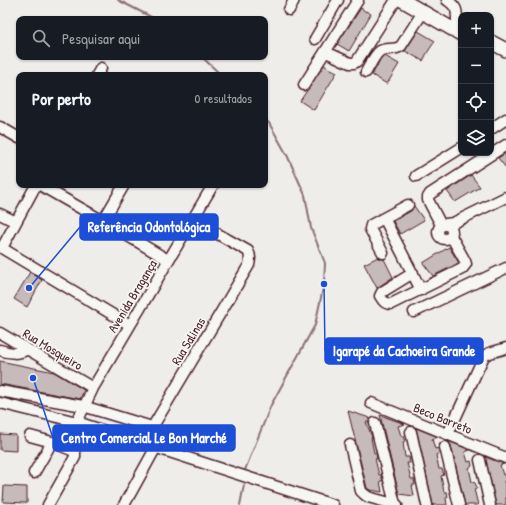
<!DOCTYPE html>
<html lang="pt">
<meta charset="utf-8">
<style>
:root{--surface:#171b24;--page:#20242c;--text:#f1f3f6;--muted:#9ea1a6;--line:#363941}
body{margin:0;font-family:"Patrick Hand",sans-serif;background:var(--page);color:var(--text)}
.controls{position:absolute;right:12px;top:12px;display:grid;overflow:hidden;border-radius:8px;box-shadow:0 1px 3px #0004}
.controls button{width:36px;height:36px;display:grid;place-items:center;padding:0;border:0;border-bottom:1px solid var(--line);background:var(--surface);color:var(--text);font:20px sans-serif}
.list{margin:0;padding:0;list-style:none}
h2{display:flex;justify-content:space-between;align-items:center;height:52px;margin:0;padding:0 16px;font-size:17px}
h2 small{font-size:13px;font-weight:400;color:var(--muted)}
.icon{flex:none;width:22px;height:22px;fill:none;stroke:currentColor;stroke-width:2;stroke-linecap:round;stroke-linejoin:round}
.map{position:relative;flex:none;width:506px;height:505px;overflow:hidden}
.search{position:absolute;background:var(--surface);box-shadow:0 1px 3px #0004;left:16px;top:16px;width:252px;height:44px;display:flex;align-items:center;gap:10px;box-sizing:border-box;padding:0 14px;border-radius:8px;color:var(--muted);font-size:15px}
.panel{position:absolute;background:var(--surface);box-shadow:0 1px 3px #0004;left:16px;top:72px;width:252px;height:116px;border-radius:8px}
.map>svg:first-child{display:block}
.lines{fill:none;stroke-linecap:round;stroke-linejoin:round}
.stream{stroke:#8a6f74;stroke-width:2}
.building{fill:#c6babb;stroke:#4a1f2b}
.minor-casing{stroke:#4a1f2b;stroke-width:13}
.major-casing{stroke:#4a1f2b;stroke-width:16}
.minor{stroke:#f6f6f2;stroke-width:10}
.major{stroke:#f6f6f2;stroke-width:13}
.labels{text-anchor:middle;dominant-baseline:central;stroke-width:3.5;stroke-linejoin:round;paint-order:stroke}
.street-label{font-size:13px;fill:#4a1f2b;stroke:#f6f6f2}
.leader{fill:none;stroke:#1d4ed8;stroke-width:1.5}
.callout-dot{fill:#1d4ed8;stroke:#f6f6f2;stroke-width:1.5}
.callout{fill:#1d4ed8;stroke:#1d4ed8;stroke-width:1.5}
.callout-label{font-size:14px;text-anchor:middle;font-weight:bold;fill:#fff}
</style>
<div class="map">
<svg width="506" height="505" viewBox="0 0 506 505">
<rect width="100%" height="100%" fill="#efedea"/>
<filter id="ink" filterUnits="userSpaceOnUse"><feTurbulence type="fractalNoise" baseFrequency=".025" numOctaves="2"/><feDisplacementMap in="SourceGraphic" scale="8" xChannelSelector="R" yChannelSelector="G"/><feConvolveMatrix kernelMatrix="1 2 1 2 8 2 1 2 1" color-interpolation-filters="sRGB"/></filter>
<g filter="url(#ink)">
<g class="lines">
<path class="stream" d="M118,0l37,19
M202,57l19,18
M245,470l26,-65 44,-80 9,-41 1,-21 -14,-35 -6,-33 -18,-40 -18,-32 -4,-3
M240,505l4,-20"/>
</g>
<path class="building" d="M361,8l5,4v-1l5,3 -22,37 -12,-7z
M418,31l17,10 -8,12 -4,8 -18,-10z
M385,56l14,8 -12,20 -15,-9 8,-14 3,-4z
M324,65l7,5v-1l6,3 -23,38 -14,-9z
M506,153v15l-8,-10z
M471,175l9,12 -25,15 -8,-11z
M414,206l10,14 -24,14 -7,-13 18,-10z
M449,247l10,16 -26,13 -10,-13z
M378,257l2,2h4l9,18 -16,11 -13,-24z
M30,272l12,8 -15,27 -13,-8z
M0,361l54,11 30,18 -4,9 -80,-15z
M348,411l22,7 -1,4h-3l6,15 -1,1 3,15h2l1,6h-2l4,16h2l2,6h-3l2,11 -12,-2 -3,-2z
M380,415l25,9 -7,2 3,10h3l1,5 -2,1 2,15h4l1,6h-3l4,16h3l1,6h-3l2,11 -15,-2z
M416,428l22,9 -6,2 3,10 3,-1 1,5 -3,2 3,14h3l2,6 -3,1 3,16h3l1,5 -2,1 1,7h-14z
M0,434l16,1v16l-16,-1z
M448,441l22,9 -5,2 3,10 3,-1 1,5 -3,2 3,14 3,1 2,5 -3,1 4,16h-13l-14,-60z
M485,457l19,7 -4,1 3,10 3,-1v6l-2,1 2,9v15h-10z
M4,486l23,1v16l-24,-1z"/>
<g class="lines">
<defs>
<path id="minor" d="M447,0c10,7 10,10 10,22
M289,10l5,-10
M315,39l23,-39
M326,52l24,11h4l3,-2 39,-61
M366,72c3,-5 9,-18 14,-21 6,-4 15,0 21,-5l22,-34
M97,75l4,-7
M304,85l54,-85
M0,127l19,11
M491,129l15,-10
M416,176l45,-28
M40,185l63,36 65,39
M0,214l16,8
M384,218l37,72
M103,221l21,-36
M446,224l7,-1 53,-26
M438 232a7 7 0 1 1 14 0a7 7 0 1 1-14 0Z
M441,225l-13,-25v-3l2,-3 76,-49
M0,247l130,78
M2,248l34,-63
M383,253l-13,-24 1,-4 37,-20
M413,273l-31,19 -2,4c3,5 5,8 11,8l71,-35 4,-5 -1,-3 -14,-25
M414,312l92,-44
M0,333l93,55
M0,350c8,3 20,5 27,-1
M0,391l83,15 69,21
M0,403l77,19 256,83
M371,403l135,55
M77,422l16,-34 120,-203
M375,423l20,81
M411,432l16,73
M448,434l36,-78c7,-5 15,-5 22,-8
M30,436l22,6 22,9 1,2v4l-27,48
M143,443l106,-178c1,-5 2,-9 -1,-14l-55,-31
M350,445l11,46 3,3 4,3 29,8
M445,447l14,58
M480,460l10,45
M34,473l18,-31
M124,505l32,-58"/>
<path id="major" d="M402,0l59,34
M491,42l15,8"/>
</defs>
<use href="#minor" class="minor-casing"/>
<use href="#major" class="major-casing"/>
<use href="#minor" class="minor"/>
<use href="#major" class="major"/>
</g>
</g>
<g class="labels">
<g class="street-label">
<text transform="translate(132 296) rotate(-59)">Avenida Bragança</text>
<text transform="translate(188 341) rotate(-59)">Rua Salinas</text>
<text transform="translate(53 349) rotate(31)">Rua Mosqueiro</text>
<text transform="translate(443 418) rotate(22)">Beco Barreto</text>
</g>
</g>
<path class="leader" d="M29 288L80 227M324 284L325 351M33 378L53 438"/>
<g class="callout-dot">
<circle cx="29" cy="288" r="4"/>
<circle cx="324" cy="284" r="4"/>
<circle cx="33" cy="378" r="4"/>
</g>
<g class="callout">
<rect x="80" y="214" width="138" height="26" rx="4"/>
<rect x="325" y="338" width="158" height="26" rx="4"/>
<rect x="53" y="425" width="182" height="26" rx="4"/>
</g>
<g class="callout-label">
<text x="149" y="232">Referência Odontológica</text>
<text x="404" y="356">Igarapé da Cachoeira Grande</text>
<text x="144" y="443">Centro Comercial Le Bon Marché</text>
</g>
</svg>
<div class="controls">
<button>+</button>
<button>−</button>
<button><svg class="icon" aria-label="locate" viewBox="0 0 24 24"><circle cx="12" cy="12" r="6"/><path d="M12 2v4M12 18v4M2 12h4M18 12h4"/></svg></button>
<button><svg class="icon" aria-label="layers" viewBox="0 0 24 24"><path d="M12 4l9 5-9 5-9-5zM3 14l9 5 9-5"/></svg></button>
</div>
<div class="search"><svg class="icon" aria-label="search" viewBox="0 0 24 24"><circle cx="10" cy="10" r="6"/><path d="M15 15l6 6"/></svg>Pesquisar aqui</div>
<section class="panel">
<h2>Por perto<small>0 resultados</small></h2>
<ul class="list">
</ul>
</section>
</div>
